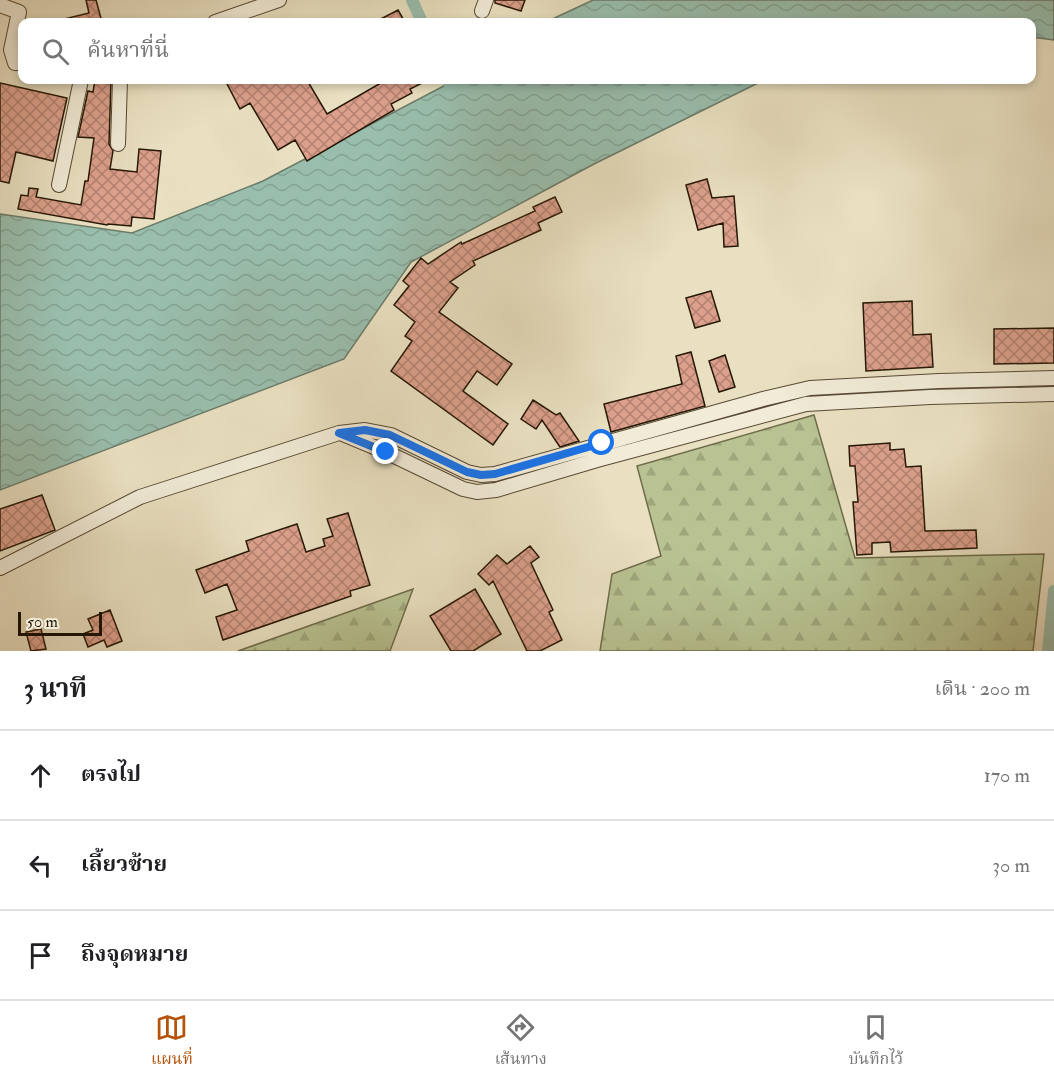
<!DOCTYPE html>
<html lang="th">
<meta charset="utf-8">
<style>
:root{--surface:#fff;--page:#f2f2f2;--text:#202124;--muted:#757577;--line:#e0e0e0;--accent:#b45309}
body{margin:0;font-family:"IM FELL Double Pica","Noto Serif Thai",serif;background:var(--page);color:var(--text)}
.scale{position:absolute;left:18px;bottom:15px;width:84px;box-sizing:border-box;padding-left:6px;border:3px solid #261704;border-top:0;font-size:16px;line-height:21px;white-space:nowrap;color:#261704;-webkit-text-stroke:4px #f1ebd7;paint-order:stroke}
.stop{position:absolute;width:18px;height:18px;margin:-14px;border:4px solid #1a73e8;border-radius:50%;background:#fff}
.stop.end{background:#1a73e8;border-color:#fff;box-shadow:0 2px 6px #0008}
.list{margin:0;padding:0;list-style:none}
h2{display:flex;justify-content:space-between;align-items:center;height:78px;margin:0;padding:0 24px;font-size:26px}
h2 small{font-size:20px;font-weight:400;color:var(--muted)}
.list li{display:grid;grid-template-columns:39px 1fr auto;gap:18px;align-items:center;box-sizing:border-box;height:90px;padding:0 24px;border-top:2px solid var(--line)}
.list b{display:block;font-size:22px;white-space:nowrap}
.list em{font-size:20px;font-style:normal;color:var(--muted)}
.icon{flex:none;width:33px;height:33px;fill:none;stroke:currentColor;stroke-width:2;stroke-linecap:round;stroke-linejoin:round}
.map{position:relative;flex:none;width:1054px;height:651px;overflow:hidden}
.search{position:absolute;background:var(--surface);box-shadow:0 3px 9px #0003;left:18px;right:18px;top:18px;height:66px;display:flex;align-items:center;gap:15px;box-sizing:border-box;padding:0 21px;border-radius:12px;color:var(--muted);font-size:22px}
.sheet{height:348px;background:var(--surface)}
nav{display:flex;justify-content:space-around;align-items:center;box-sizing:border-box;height:84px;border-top:2px solid var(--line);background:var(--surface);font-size:16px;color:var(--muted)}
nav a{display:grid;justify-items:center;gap:3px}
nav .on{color:var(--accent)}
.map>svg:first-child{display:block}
.forest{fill:url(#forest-firs);stroke:#6f6c4b;stroke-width:1.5}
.water{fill:url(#water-waves);stroke:#6b7b69;stroke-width:1.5}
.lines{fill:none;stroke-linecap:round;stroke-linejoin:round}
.canal{stroke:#99bead;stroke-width:12}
.building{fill:url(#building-cross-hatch);stroke:#261704;stroke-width:1.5}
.minor-casing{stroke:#574933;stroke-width:16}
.minor{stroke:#f1ebd7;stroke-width:14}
.route{stroke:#1a73e8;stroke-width:8}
</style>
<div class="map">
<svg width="1054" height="651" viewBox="0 0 1054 651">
<defs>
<pattern id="forest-firs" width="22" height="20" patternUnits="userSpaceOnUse" patternTransform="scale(1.5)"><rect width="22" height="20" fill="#b8c292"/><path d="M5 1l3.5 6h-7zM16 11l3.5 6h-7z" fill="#9ea67c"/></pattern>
<pattern id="water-waves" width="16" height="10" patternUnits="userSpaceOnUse" patternTransform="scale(1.5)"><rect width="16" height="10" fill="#99bead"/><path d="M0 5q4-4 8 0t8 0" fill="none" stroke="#84a393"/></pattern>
<pattern id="building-cross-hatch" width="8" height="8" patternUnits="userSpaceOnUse" patternTransform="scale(1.5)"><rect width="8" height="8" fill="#dca08c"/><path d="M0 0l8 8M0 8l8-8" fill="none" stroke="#b28170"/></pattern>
</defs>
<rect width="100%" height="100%" fill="#e9e0c1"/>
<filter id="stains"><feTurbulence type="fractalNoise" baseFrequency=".00333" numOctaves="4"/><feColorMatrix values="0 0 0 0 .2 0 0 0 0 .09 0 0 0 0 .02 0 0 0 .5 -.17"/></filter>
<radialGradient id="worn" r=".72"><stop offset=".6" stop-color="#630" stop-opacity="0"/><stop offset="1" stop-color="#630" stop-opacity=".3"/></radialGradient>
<path class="forest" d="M814,415l41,143 189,-4 -11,97h-433l12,-77 49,-18 -24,-90z
M413,589l-23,62h-152z"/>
<path class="water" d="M593,0h461v40l-22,-3v-15h-486z
M455,80h315l-10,2 -166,82 -183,98 -67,97 -344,131v-276l132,19 131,-52z"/>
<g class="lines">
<path class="canal" d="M412,0l10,22
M448,80l1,3
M1048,651l6,-60"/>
</g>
<path class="building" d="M86,0h10l6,22h-38v-3l25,-6z
M495,0h30l-4,11 -26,-8z
M398,10l7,12h-30z
M95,80h16l-2,64 4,7 -3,18 27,3 2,-23 22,2 -7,68 -22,-2 -1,9 -23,-2 -1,1 -89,-16 3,-14 7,1 1,-8 9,1 -2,8 45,8 4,-24h3l6,-43 -16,-1 10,-46 5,1z
M225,80h82l20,34 59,-34h42l-18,9 2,4 -21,11 3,6 -87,51 -12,-21 -17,10 -28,-47 -10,6z
M0,83l67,15 -14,63 -37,-9 -7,31 -9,-2z
M707,179l5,19 22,-2 4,50 -14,1 -1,-24 -25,7 -12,-45z
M555,197l7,15 -24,11 3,7 -68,31 2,4 -25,17 8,6 -19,24 73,52 -15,21 -20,-14 -14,20 45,33 -15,21 -102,-74 21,-30 -7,-5 10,-14 -21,-17 15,-19 -6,-5 18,-23 7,6 33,-22 1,2 73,-33 -2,-4z
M711,291l9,30 -25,7 -9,-30z
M912,301l1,34 18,-1 2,33 -67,4 -3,-68z
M1054,328v35l-60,1v-35z
M691,352l14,54 -94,26 -7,-28 78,-20 -6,-28z
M725,355l10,32 -16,5 -10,-31z
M533,400l23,15 4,-2 19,28 -19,6 -18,-27 -6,9 -15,-10z
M890,443v7l14,-1 2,18 15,-1 4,65 51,-1 1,18 -86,4 -1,-10 -18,1v11l-15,1 -4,-53h5l-3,-36h-5l-1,-20z
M42,495l13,35 -55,21v-42z
M348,513l22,72 -20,6 1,5 -128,44 -7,-23 21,-7 -10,-26 -22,9 -9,-23 53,-19 -3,-10 51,-17 9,28 19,-6 -2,-7 10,-3 -6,-17z
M530,546l9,11 -8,6 22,47 -4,2 13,28 -22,11h-13l-34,-70 -4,4 -11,-11 19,-19 10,9z
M475,589l26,45 -28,17h-22l-21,-35z
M110,610l12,31 -15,6 -3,-7 -16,7 -5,-13 10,-4 -5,-11z
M41,629l5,20 -15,2 -5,-19z"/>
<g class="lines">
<defs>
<path id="minor" d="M0,5l19,7 -8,38 4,13h7
M482,11l4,-11
M215,22l64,-22
M118,144l2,-64
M59,185l22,-105
M343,434l43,18 77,37 14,3 19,-2 101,-30 209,-56 124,-7 124,-3
M0,568l140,-71 199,-64 26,-3 26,5 76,37 14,3 14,-1 268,-75 47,-11 129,-7 115,-3"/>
</defs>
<use href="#minor" class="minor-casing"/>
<use href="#minor" class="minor"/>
</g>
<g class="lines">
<path class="route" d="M386,452l-47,-19 26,-3 25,5 77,37 14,3 14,-1 107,-31"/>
</g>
<rect width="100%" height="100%" filter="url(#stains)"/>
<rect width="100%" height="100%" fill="url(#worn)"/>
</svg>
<div class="scale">50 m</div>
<div class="stop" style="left:602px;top:443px"></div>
<div class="stop end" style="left:386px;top:452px"></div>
<div class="search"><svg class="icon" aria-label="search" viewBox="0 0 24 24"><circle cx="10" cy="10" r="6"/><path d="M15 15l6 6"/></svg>ค้นหาที่นี่</div>
</div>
<section class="sheet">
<h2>3 นาที<small>เดิน · 200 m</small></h2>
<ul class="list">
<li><svg class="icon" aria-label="ahead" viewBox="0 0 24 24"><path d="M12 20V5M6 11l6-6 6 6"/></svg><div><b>ตรงไป</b></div><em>170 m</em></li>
<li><svg class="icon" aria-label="left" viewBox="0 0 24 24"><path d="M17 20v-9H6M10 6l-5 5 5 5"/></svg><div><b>เลี้ยวซ้าย</b></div><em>30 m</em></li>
<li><svg class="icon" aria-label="arrive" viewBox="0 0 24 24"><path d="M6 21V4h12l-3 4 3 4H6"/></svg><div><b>ถึงจุดหมาย</b></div></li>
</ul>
</section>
<nav>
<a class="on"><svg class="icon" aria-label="map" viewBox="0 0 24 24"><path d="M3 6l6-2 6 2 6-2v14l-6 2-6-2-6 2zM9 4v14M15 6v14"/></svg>แผนที่</a>
<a><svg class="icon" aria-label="directions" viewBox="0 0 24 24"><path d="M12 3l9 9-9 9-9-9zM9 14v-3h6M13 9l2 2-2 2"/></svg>เส้นทาง</a>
<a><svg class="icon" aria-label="saved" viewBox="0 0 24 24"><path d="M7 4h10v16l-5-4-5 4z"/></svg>บันทึกไว้</a>
</nav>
